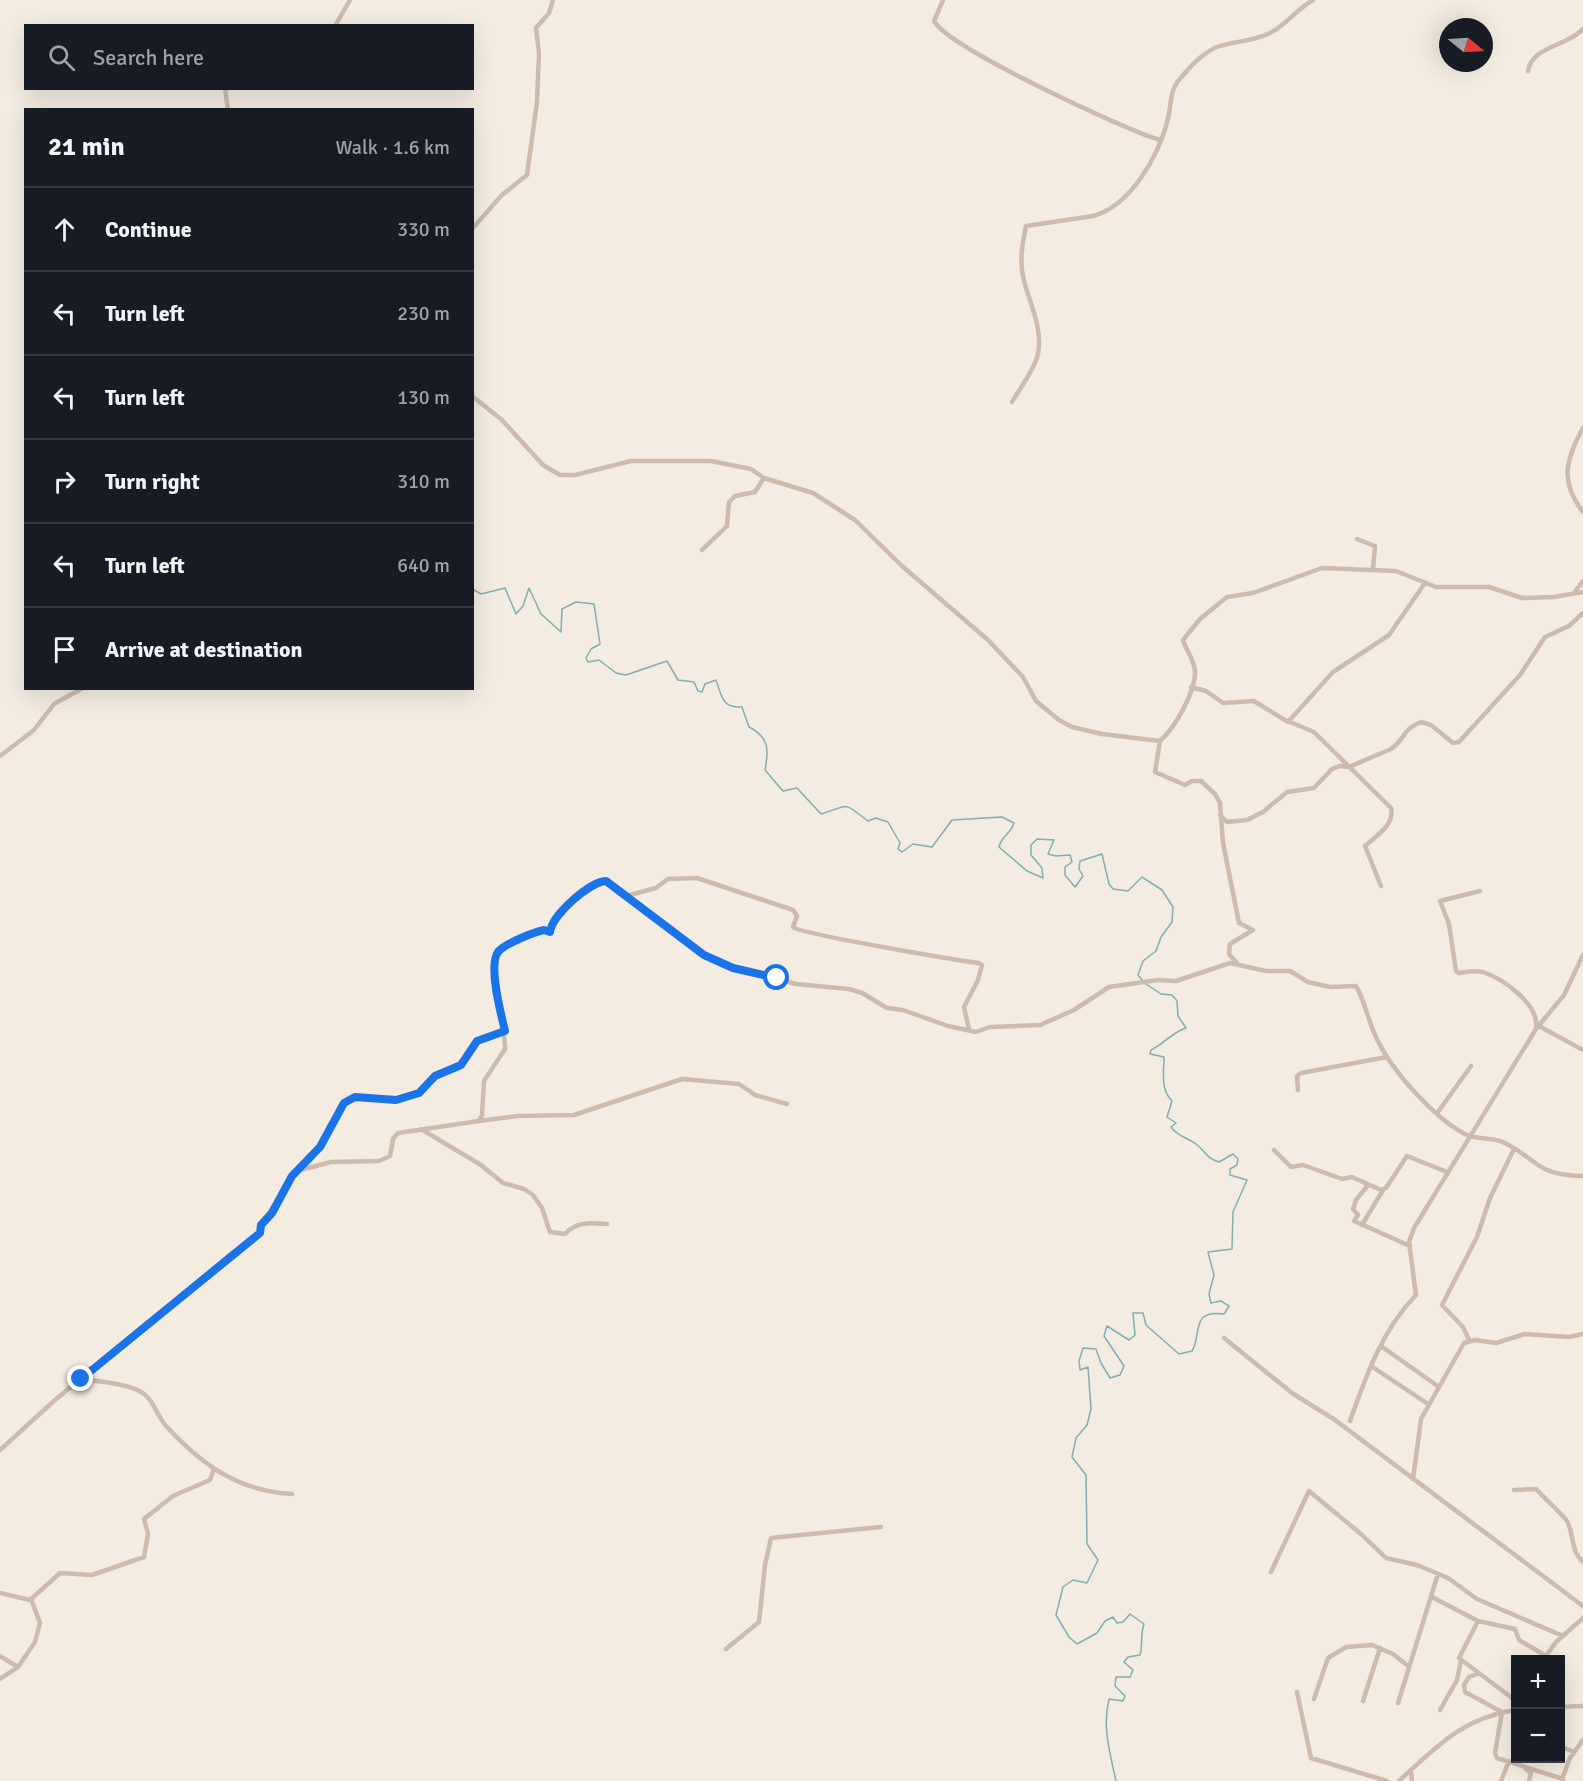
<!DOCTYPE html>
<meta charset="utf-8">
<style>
:root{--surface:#171b24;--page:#20242c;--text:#f1f3f6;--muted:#9ea1a6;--line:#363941}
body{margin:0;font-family:Signika,sans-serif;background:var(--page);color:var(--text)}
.controls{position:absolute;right:18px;bottom:18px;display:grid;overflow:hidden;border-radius:0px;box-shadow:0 6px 24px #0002}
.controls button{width:54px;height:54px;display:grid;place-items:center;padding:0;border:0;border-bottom:2px solid var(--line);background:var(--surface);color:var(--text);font:30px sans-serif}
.compass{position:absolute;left:1439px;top:18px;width:54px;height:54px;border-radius:50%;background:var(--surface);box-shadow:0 6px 24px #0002;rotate:108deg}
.stop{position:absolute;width:18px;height:18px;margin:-14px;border:4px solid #1a73e8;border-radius:50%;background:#fff}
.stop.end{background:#1a73e8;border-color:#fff;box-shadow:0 2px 6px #0008}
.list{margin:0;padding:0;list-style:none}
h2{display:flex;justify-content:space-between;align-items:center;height:78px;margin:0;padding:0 24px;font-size:26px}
h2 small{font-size:20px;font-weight:400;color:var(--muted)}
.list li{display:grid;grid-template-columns:39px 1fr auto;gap:18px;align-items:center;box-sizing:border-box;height:84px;padding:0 24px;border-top:2px solid var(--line)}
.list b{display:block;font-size:22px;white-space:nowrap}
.list em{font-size:20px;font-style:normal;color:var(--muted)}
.icon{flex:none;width:33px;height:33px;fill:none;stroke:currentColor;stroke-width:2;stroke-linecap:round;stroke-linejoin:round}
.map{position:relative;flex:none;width:1583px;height:1781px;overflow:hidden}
.search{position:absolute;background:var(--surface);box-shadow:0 6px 24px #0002;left:24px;top:24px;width:450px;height:66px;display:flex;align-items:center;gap:15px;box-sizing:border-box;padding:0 21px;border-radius:0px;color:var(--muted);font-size:22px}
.panel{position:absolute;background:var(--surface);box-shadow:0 6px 24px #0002;left:24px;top:108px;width:450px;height:582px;border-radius:0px}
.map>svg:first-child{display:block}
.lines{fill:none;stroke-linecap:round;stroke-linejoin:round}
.stream{stroke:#7fb0b2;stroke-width:1.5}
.minor{stroke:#cdbbac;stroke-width:4.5}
.route{stroke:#1a73e8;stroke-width:8}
</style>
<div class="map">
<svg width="1583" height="1781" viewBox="0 0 1583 1781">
<rect width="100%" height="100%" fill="#f4ebe1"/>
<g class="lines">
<path class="stream" d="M472,589l9,5 24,-6 11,26 7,-8 6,-18 12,26 20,18 1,-23 14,-7 18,2 6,40 -9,5 -5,9 2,4 11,-2 17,13 10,2 41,-14 11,19 16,2 4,9 4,1 3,-8 11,-4c6,17 6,28 26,27l7,20c20,10 20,23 16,43l18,21 14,-3 24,26c32,-10 21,-12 47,7l8,-3 12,4 12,21 -2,6 4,3 11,-8 19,3 20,-27 50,-3 12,6c-3,11 -13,13 -15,24l28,24 16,7 -1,-10 -11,-13v-10l6,-6 17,1 -6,14 8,2 14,-1 2,7 -7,5v8l10,12 8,-11 -4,-7 1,-8 22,-7 7,30 4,5 15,2 14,-14 20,13 11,17 -1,15 -11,15 -5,14 -13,10 -5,14 5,6
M1116,1781c-6,-28 -14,-54 -7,-82l14,2 2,-5 -10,-10 1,-9h14l3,-7 -9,-8 4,-5 12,-2c3,-11 0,-20 4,-31l-14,-10 -7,8 -6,1 -4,-6 -8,4 -8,12 -20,11 -8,-7 -13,-22 7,-28 10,-7 14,3 11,-23 -11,-16 -1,-69 -14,-18 4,-19 11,-13 4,-16 -3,-42 -8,3 -1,-9 4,-13 13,1 5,14 9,15 10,-3 4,-9 -20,-30 3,-10 22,14 6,-5 -2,-22h10l3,12 33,29 13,-3c10,-16 -2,-42 32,-37l5,-8 -8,-5 -10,2 -2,-9 5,-19 -6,-23 24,-3 1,-37 14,-32 -17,-5v-6l7,-4 1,-6 -5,-5 -14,8c-13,-4 -13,-10 -23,-18 -9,-7 -18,-7 -25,-17l5,-4 -9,-6 5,-16c-12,-12 -8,-29 -8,-44l-14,-3 1,-4c14,-7 20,-17 35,-22l-8,-12 -1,-15 -5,-6 -11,-1 -15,-10"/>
<path class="minor" d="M943,0l-9,21c13,26 191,109 226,119
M335,26l15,-26
M1528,71c4,-25 38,-24 55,-42
M225,88l3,22
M472,229l30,-34 25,-20 10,-73 2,-49 -3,-25 13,-15 4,-13
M472,396l30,24 41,45 17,10h15l56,-14h80l40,8 13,9 49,15 42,27 47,46 86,74 35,37 13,24 23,19 13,7 30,7 58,7c15,-13 36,-50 35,-70 -1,-12 -9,-21 -12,-31l17,-21 27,-22 26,-4 69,-25 74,3 40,16h53l33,11 32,-1 29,-5
M1012,402c8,-14 23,-33 26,-48 5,-25 -8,-50 -14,-73 -5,-19 -2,-36 2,-55l67,-10c38,-10 66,-61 75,-97 3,-13 2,-29 11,-39 10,-12 23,-27 38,-33 17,-6 35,-5 53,-14 16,-8 27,-24 43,-33
M1583,428c-18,32 -23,54 0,84
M1357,539l18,7 -2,23
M702,550l25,-24 2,-24 6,-6 20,-4 9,-14
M1574,593l9,-12
M1191,687l15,4 17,12 31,-2 34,21 45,-50 56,-37 36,-52
M1290,722l24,10 77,76c4,17 -15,28 -26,38l16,40
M1160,741l-5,31 30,13 7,-4h9l14,13 5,9 3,40 16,80 14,7 -23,14 -1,10 8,9
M0,756l34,-26 20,-26 29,-16
M1220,815l7,7 20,-2 16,-8 24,-20 27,-4 18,-19 8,-3 9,1 42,-18c14,-9 11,-20 30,-27l10,3 22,18 6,-1 61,-67 25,-38 24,-11 14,-13
M626,896l30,-8 12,-9 29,-1 96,32 4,6 -4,11c7,7 163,33 185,36l4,2 -4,15 -14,27 5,22
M1539,1026l44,24
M1536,1029l28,-34 19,-40
M1298,1090l-1,-14 4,-3 86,-16
M1438,1112l33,-46
M479,1121l38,-5 57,-1 108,-36 57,5 16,11 32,9
M421,1129l60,36 22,18 21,6 9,6 9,13 8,24 15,2c12,-13 25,-11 42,-10
M1274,1150l17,17 12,-2 39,14 10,-2 29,13 5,-2 21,-32 40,16
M297,1171l23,-24 23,-44 12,-6 41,3 23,-7 16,-17 26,-11 16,-24 28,-10
M1368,1185l-12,15 -3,9 5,6 -4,6 56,25
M1362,1225l21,-35
M1224,1338l68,55 43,27 248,186
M1469,1340l-6,-13 -21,-22 35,-68 13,-39 24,-49
M1381,1346l58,41
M1371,1366l57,38
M81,1379c16,2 51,5 63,15 11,8 13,23 23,33 36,39 72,64 125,67
M1350,1421c16,-45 32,-91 66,-126l-7,-53 5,-14 122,-199c4,-25 -33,-50 -53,-57 -8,-2 -16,0 -24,1l-3,-2 -7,-47 -9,-23 40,-10
M0,1450l55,-50 176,-146 29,-21 1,-8 36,-54 34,-9 48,-1 11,-5 3,-17 5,-6 81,-12 3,-6 2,-34 21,-32c1,-22 -19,-81 -7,-97 6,-8 36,-20 46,-22l6,2c2,-22 34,-41 52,-51l15,7 23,20 2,-1 62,48 29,13 63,16 53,5 13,4 25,15 16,2 45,16 28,6 14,-5 50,-2 34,-15 35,-23 49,-7 18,1 54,-18 36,8h24l18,11 22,5 26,-1c9,15 12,35 20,51 15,33 57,80 89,97 13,7 27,2 40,9 36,19 31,32 78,33
M1413,1479l8,-60 43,-76 11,-3 21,3 29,-9 44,3 14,-3
M1514,1490l22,-1c5,6 31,29 32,34 6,14 3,28 15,39
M1271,1572l38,-81 52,43 25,24 31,7 31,13 29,21 86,37
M0,1593l30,7 30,-27 32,2 52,-18 4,-23 -4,-15 29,-23 37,-16 4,-11
M1432,1597l46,24 37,8 4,11 27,16
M1478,1621l-19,37 57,43
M726,1649l33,-27 6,-57 6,-27 110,-11
M0,1656l18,11
M1543,1660l13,-18 27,-24
M1477,1674l-8,3 -5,8 1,7 37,20 -7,41 2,5 66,21
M0,1679l18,-12 17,-25 5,-19 -9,-24
M1297,1692l14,66 76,23
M1314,1699l14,-41 18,-11 26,-2 21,9 15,12
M1363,1701l17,-53
M1398,1703l40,-129
M1560,1707l23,-1
M1440,1710l17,-30 4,-19
M1560,1746l14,6
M1526,1769l5,4 -2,8
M1411,1771l1,10
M1562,1779l8,-21 13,-18
M1399,1781c37,-34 65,-64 117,-71
M1501,1781l8,-20"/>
</g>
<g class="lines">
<path class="route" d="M81,1379l179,-146 1,-8 11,-12 20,-37 28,-29 24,-44 11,-6 41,3 23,-7 16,-17 26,-11 16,-24 28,-10c-4,-17 -17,-65 -7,-79 6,-8 36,-20 46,-22l6,2c2,-17 39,-50 56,-51l98,74 29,13 44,10"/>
</g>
</svg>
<div class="controls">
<button>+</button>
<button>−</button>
</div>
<svg class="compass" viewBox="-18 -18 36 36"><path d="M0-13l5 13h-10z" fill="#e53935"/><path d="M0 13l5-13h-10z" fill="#9ea1a6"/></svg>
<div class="stop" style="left:777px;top:978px"></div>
<div class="stop end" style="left:81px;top:1379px"></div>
<div class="search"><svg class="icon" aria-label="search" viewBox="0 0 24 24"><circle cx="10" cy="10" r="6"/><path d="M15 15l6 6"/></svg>Search here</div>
<section class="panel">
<h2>21 min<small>Walk · 1.6 km</small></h2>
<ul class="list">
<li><svg class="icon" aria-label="ahead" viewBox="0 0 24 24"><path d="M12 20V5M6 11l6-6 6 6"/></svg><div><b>Continue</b></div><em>330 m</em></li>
<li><svg class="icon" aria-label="left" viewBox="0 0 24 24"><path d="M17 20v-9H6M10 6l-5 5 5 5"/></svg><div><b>Turn left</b></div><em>230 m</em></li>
<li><svg class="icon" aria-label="left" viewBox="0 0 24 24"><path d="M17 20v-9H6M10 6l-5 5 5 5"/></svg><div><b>Turn left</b></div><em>130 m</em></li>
<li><svg class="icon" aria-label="right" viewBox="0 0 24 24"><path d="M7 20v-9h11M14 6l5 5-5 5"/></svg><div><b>Turn right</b></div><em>310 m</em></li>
<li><svg class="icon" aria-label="left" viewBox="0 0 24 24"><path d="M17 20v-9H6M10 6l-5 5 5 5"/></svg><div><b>Turn left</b></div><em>640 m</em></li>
<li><svg class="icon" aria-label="arrive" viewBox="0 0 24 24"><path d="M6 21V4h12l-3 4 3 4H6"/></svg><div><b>Arrive at destination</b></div></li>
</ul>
</section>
</div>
